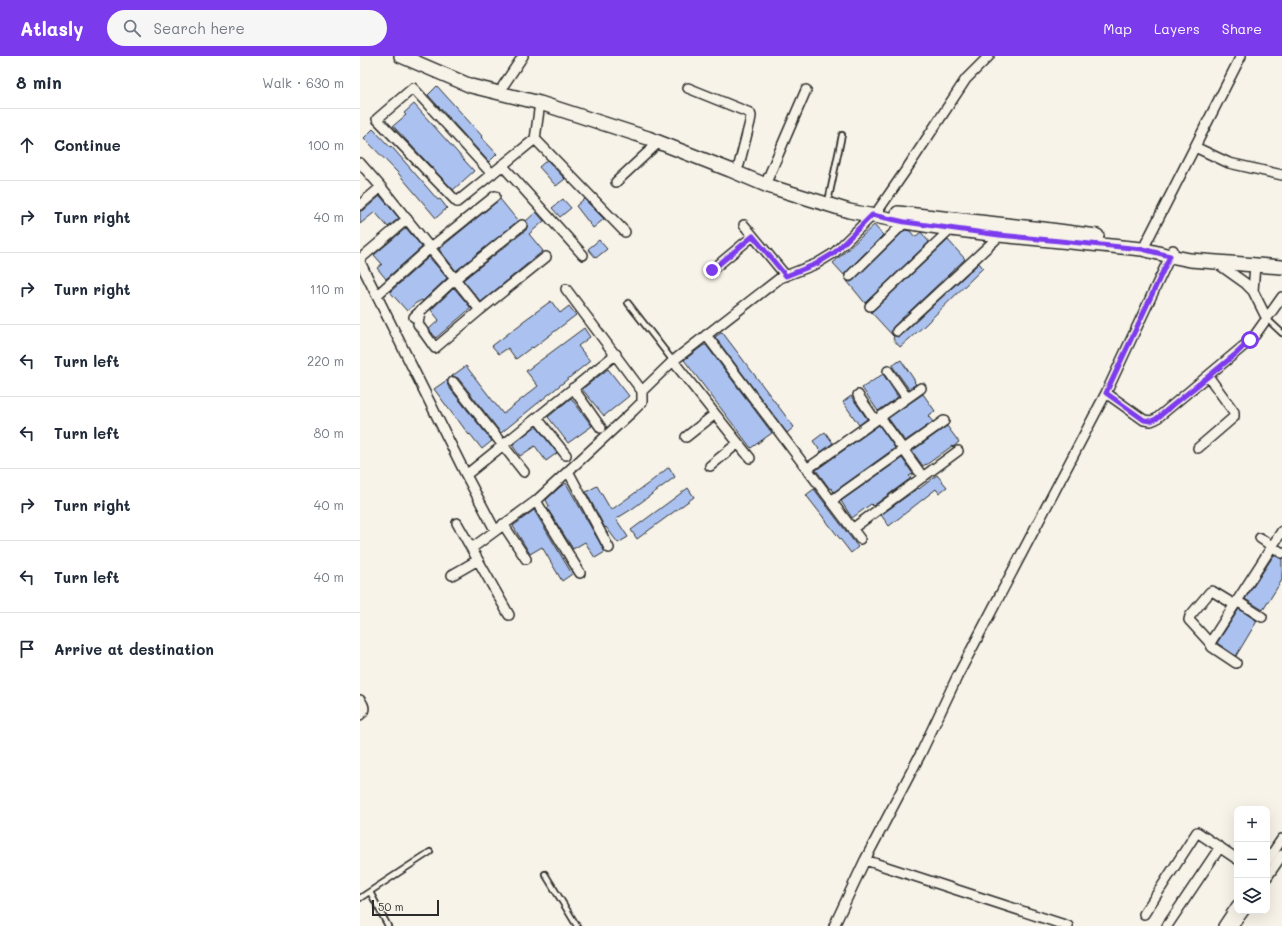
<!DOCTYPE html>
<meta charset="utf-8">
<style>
:root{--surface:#fff;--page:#f6f6f7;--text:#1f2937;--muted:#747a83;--line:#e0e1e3;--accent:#7c3aed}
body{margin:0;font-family:Mali,sans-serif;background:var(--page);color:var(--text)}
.controls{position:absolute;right:12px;bottom:12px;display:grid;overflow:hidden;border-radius:8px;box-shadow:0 4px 16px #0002}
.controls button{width:36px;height:36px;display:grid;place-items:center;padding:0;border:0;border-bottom:1px solid var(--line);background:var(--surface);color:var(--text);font:20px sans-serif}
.scale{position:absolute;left:12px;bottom:10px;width:67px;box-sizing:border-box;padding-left:4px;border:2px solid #2b2b2b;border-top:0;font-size:11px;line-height:14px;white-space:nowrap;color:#2b2b2b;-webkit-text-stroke:3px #f7f3e8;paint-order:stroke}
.stop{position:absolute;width:12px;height:12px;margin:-9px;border:3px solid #7c3aed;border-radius:50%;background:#fff}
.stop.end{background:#7c3aed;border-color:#fff;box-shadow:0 1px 4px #0008}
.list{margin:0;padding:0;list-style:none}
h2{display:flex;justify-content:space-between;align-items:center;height:52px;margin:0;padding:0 16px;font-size:17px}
h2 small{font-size:13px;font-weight:400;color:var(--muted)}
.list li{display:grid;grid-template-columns:26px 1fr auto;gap:12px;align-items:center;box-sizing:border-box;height:72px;padding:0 16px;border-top:1px solid var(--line)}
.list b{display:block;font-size:15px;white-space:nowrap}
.list em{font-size:13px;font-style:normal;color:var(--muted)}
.icon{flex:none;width:22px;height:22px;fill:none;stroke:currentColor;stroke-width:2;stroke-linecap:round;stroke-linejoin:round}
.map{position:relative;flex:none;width:922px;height:870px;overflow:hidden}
header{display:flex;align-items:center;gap:24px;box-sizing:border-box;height:56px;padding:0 20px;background:var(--accent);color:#fff}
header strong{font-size:19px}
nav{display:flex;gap:22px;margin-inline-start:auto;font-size:14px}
.search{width:280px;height:36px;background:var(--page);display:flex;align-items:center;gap:10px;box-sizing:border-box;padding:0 14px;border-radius:22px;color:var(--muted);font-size:15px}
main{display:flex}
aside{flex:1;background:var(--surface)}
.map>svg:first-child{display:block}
.building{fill:#abc2f0;stroke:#2b2b2b}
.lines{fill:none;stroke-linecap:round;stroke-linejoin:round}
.lane-casing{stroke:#2b2b2b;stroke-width:8}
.street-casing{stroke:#2b2b2b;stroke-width:12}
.secondary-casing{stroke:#2b2b2b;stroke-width:16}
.lane{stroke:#f7f3e8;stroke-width:4.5}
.street{stroke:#f7f3e8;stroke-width:9}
.secondary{stroke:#f7f3e8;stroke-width:13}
.route{stroke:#7c3aed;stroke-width:5}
</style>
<header>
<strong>Atlasly</strong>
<div class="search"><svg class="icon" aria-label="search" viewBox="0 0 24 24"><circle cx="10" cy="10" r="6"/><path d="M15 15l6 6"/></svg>Search here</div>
<nav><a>Map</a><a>Layers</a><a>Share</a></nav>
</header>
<main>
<aside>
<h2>8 min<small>Walk · 630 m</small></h2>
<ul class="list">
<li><svg class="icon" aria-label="ahead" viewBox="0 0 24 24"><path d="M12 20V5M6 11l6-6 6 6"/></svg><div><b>Continue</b></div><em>100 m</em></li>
<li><svg class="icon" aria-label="right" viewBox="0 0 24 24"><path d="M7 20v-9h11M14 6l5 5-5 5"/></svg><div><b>Turn right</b></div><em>40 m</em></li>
<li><svg class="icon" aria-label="right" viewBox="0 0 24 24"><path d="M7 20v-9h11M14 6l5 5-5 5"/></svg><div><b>Turn right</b></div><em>110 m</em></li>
<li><svg class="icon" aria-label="left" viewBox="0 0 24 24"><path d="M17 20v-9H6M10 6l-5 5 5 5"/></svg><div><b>Turn left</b></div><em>220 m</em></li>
<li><svg class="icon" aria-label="left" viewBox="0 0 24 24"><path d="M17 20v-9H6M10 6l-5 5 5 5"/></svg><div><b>Turn left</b></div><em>80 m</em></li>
<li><svg class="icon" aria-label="right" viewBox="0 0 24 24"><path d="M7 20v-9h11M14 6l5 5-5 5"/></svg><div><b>Turn right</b></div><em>40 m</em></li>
<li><svg class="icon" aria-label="left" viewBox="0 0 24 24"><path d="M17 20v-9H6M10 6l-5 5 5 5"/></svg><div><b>Turn left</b></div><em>40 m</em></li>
<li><svg class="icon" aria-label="arrive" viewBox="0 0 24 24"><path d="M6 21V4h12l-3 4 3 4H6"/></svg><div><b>Arrive at destination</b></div></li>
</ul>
</aside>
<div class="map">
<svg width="922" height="870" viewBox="0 0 922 870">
<rect width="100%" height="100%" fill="#f7f3e8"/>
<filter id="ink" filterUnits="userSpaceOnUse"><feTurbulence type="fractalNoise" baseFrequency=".025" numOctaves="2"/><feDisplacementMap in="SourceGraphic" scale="8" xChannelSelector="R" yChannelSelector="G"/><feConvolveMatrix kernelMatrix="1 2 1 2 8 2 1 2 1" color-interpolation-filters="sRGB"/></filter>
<g filter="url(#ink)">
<path class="building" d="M77,30l45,50 -1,1 16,17 -8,8 -61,-67z
M54,48l60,67 -21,19 -60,-64 13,-11 -2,-2z
M13,73l17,18 1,-1 47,54 2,-1 7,9 -11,10 -38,-45 -34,-35z
M187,104l18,19 -9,7 -17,-19z
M20,140l19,22 -11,9 -13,-15 -15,12v-13l4,-1z
M140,143l18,22 -62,50 -17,-22z
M203,143l8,9 -11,9 -8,-9z
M224,143l20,20 -11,9 -17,-22z
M176,156l8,9 -15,13 14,17 -62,51 -18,-22 63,-50 2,-6 -2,-3z
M514,169l9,10 -37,37 -2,3 -11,-12z
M46,172l16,19 -36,32 -9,-11 5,-4 -8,-9z
M545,174l5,1 5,6 6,-5 8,10 -64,61 -18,-22 4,1 3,-2z
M239,184l8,9 -11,9 -8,-9z
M588,184l17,19 -72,68 -2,5 2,3 5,2 3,-2 78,-72 4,5 -59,58 -24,21 -7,-8 1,-2 -23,-25 3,-2z
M69,201l18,21 -24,23 -1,-1 -6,3 -9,8 -17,-19z
M94,232l17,20 -35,30 -7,-9 10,-9 -8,-10z
M191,245l9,12 9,-7 7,9 -43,33 -1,-1 -16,12 -8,-11 -9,6 -7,-8 30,-23v-1z
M224,272l6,9 -12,9 12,15 -89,72 -43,-55 -6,-2 14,-10 37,48 35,-28 -12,-15z
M362,276l72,95 -7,6 -72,-96z
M344,289h2l66,88 -21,15 -67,-88z
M541,304l14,21 -1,1 2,2 -7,5 -16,-22v-2z
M248,313l21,27 -25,20 -22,-27z
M523,318l15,23 -20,14 -16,-23z
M87,324l1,6 44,55 -10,8 -12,-15 -1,1 -11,-15h-1l-23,-31z
M563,338l12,17 -7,5 5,6 -28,19 -17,-23z
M491,340l16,23 -8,6 -16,-23z
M211,342l21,28 -24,17 -20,-26z
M519,369l16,23 -61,44 -3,-4 -1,1 -14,-19z
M176,370l21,27 -11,8 -11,-15 -15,10 -8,-11z
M587,370l12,16 -6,5 -1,-1 -26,19v-1l-3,2 -11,-15z
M465,376l8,11 -12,9 -8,-11z
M542,402l11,16 -4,2 2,2 -38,28 -2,-2 -19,14 -11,-17z
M309,411l6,10 -43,32 -16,10 12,18 -10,6 -12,-16 -1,1 -19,-36 11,-6 14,24 38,-27z
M577,419l10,12 -8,6 -3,-4 -47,37 -8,-11 37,-27 1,1z
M206,427l39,69 -10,6 -10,-16 -12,7 -26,-41 2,-1v-1l-3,-6 14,-13z
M328,432l6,9 -57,42 -6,-9z
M454,433l44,58 -7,6 -45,-58z
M174,454l38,64 -10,7 -20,-34 -12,7 -17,-28z
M914,499l8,4v21l-19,30 -18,-11z
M879,553l18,12 -21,35 -19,-13z"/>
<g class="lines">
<defs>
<path id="lane" d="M469,141l13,-62
M268,247l45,58
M907,263l15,14
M185,818l32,52
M10,836l18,34
M0,842l70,-46"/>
<path id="street" d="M143,30l20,-30
M328,32l62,25 1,3 -1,6 -11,43
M175,83l90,93
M835,91l34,16 53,12
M0,107l21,24 99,123 66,-53
M142,109l81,90
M132,118l-79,-86 -36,31 80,83 78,-63 5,-36
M408,122l38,-88
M256,126l43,-40
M0,149l21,-18
M384,169l42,51
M786,187l95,-187
M0,203l47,-40
M0,206l106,213 29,55
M857,207l28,20 8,8 14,28
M352,214l41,-34
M490,220l55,-54
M893,235l2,-26
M17,239l53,-47 65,-52
M510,250l81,-77
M60,255l-2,13 17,24 45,-38
M54,261l41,-38 67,-54
M537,275l97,-90 5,-5v-5
M346,279l154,204
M313,305l77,97
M528,315l19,27
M93,326l71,90
M213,332l28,40
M282,335l31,-30 107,-83 36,-14 18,-11 45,-44 29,-42 58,-88 23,-23
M746,337l38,27 7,1 5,-2 90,-75 9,-9 27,-38
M498,339l17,25
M520,361l43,60
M177,362l29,37
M326,381l29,-23
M838,392l36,-31v-5l-26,-36
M350,410l28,-23
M447,413l114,-81
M208,415l41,77
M106,419l150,-121
M176,445l44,72
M471,445l113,-80
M97,467l52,92
M143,468l23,35
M492,473l106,-78
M900,482l22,15
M112,492l64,-47 97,-90 9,-9v-11l-76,-102
M92,519l26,-15
M877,545l25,16
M875,549l-23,-14 -2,1 -20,24 -1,4 21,23 2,4 24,16
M850,587l72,-112
M0,644c4,5 6,10 0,15
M505,804l203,66
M907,805l15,-22
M907,821l15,-22
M784,858l53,-82 40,27
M474,870l31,-66 55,-105 37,-78 149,-284 67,-143
M807,870l53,-79
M863,870l14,-21
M873,870l11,-15"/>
<path id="secondary" d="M41,0l70,30 69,17 108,35 82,32 38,16 81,25 56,11 46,7 48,6 143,14 28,7 20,4 92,7
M538,157l145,16 54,7"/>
</defs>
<use href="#lane" class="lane-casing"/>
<use href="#street" class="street-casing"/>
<use href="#secondary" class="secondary-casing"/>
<use href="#lane" class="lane"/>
<use href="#street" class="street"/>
<use href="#secondary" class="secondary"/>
</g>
</g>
<g class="lines" filter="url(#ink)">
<path class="route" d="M352,214l41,-34 33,40 30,-12 18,-11 38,-38 33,7 94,13 143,14 28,7 -64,137 38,27 7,1 5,-2 81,-66 13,-13"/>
</g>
</svg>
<div class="controls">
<button>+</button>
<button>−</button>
<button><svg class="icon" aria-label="layers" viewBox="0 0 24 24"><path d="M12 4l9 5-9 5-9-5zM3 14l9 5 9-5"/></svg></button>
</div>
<div class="scale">50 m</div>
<div class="stop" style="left:890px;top:284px"></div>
<div class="stop end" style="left:352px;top:214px"></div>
</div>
</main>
